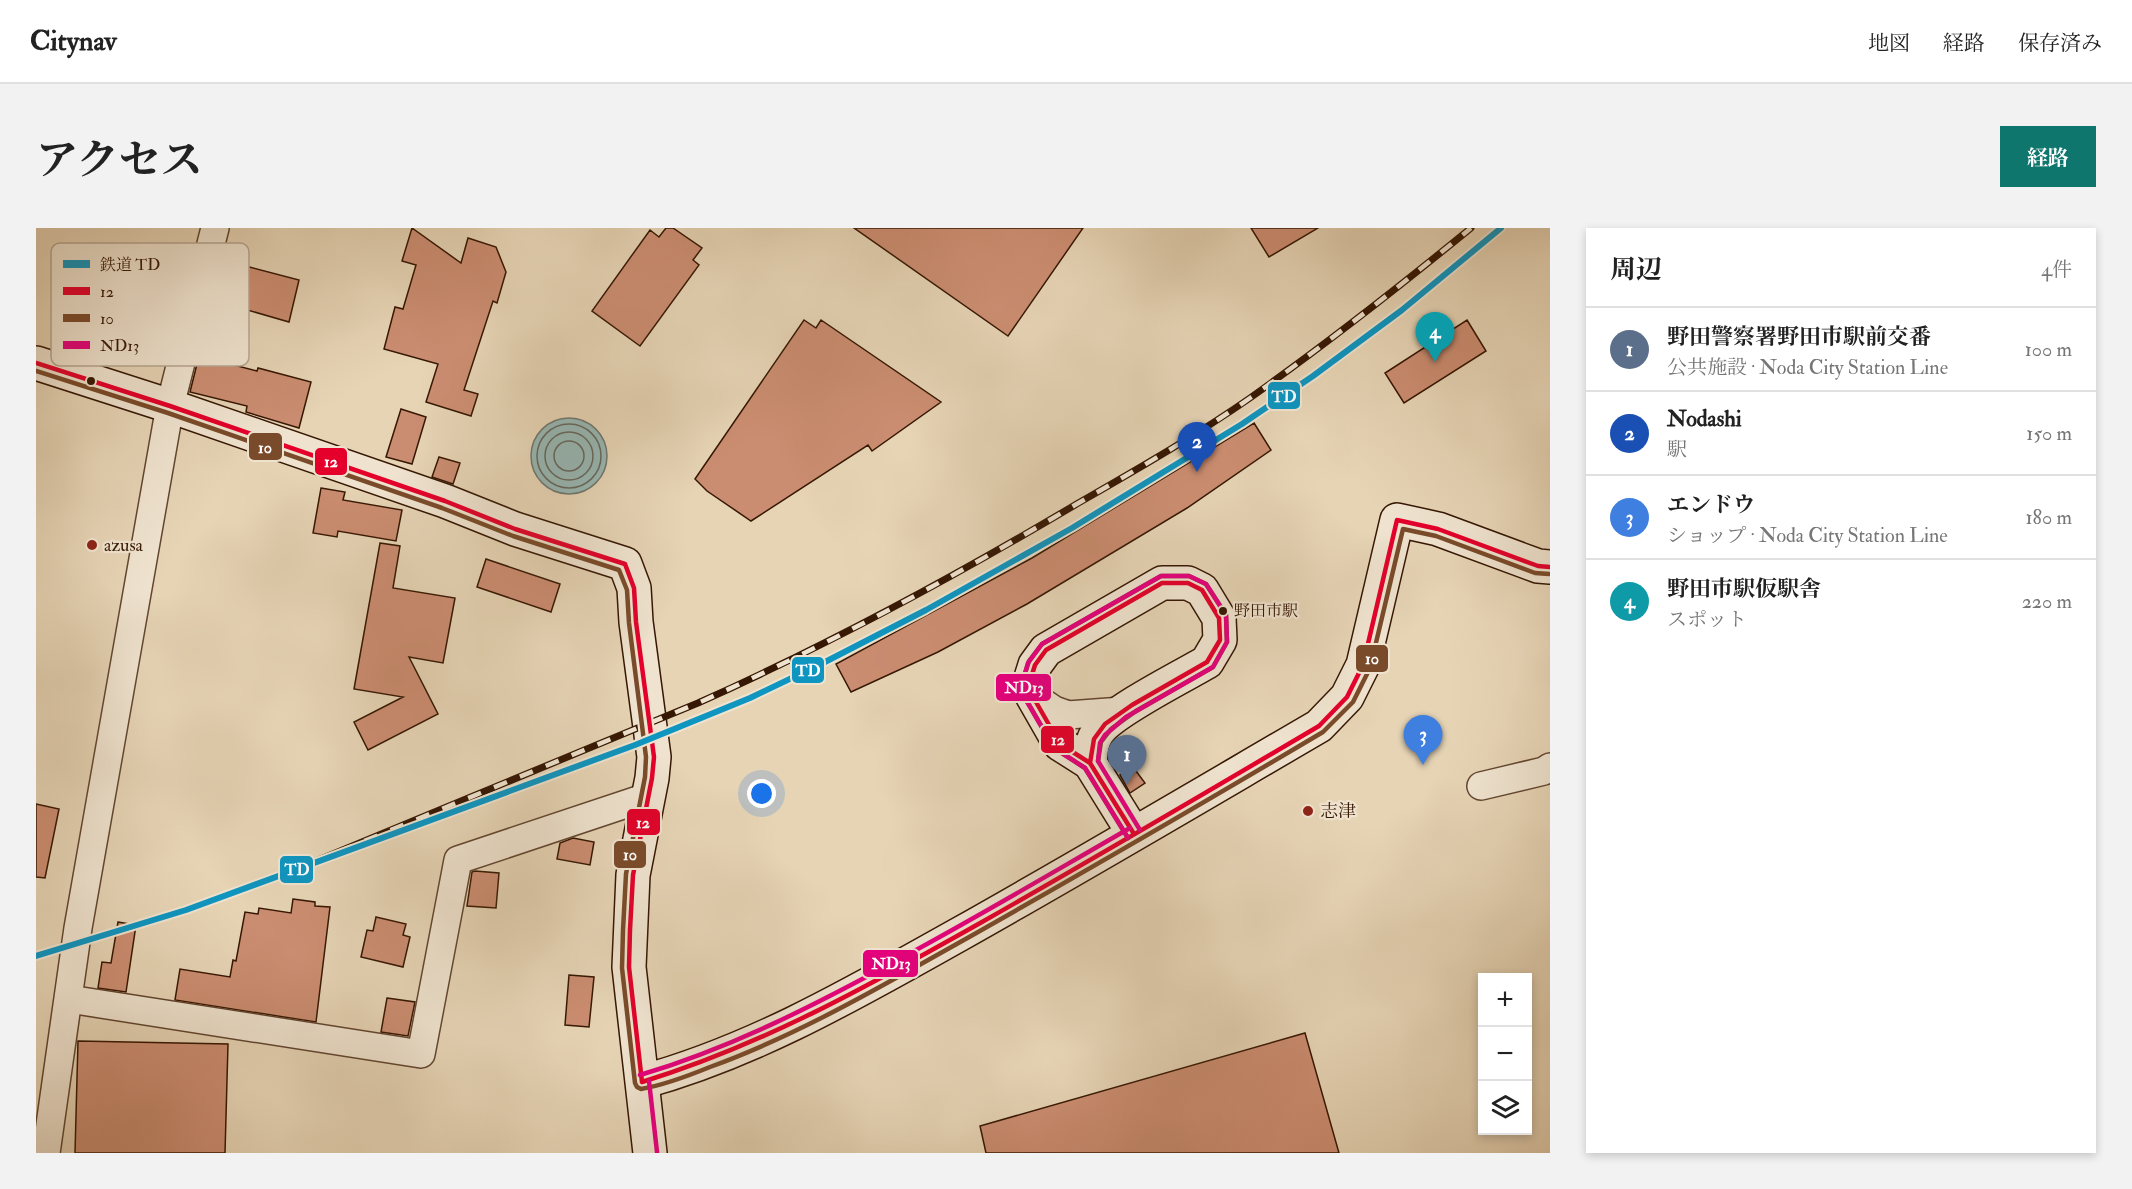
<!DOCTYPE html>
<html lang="ja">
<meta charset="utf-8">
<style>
:root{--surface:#fff;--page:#f2f2f2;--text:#222;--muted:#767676;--line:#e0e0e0;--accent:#0f766e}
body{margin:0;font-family:"IM FELL Double Pica","Noto Serif JP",serif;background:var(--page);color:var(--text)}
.controls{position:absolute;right:18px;bottom:18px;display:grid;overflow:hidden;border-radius:0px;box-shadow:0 3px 9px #0003}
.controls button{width:54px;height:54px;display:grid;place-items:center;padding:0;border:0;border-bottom:2px solid var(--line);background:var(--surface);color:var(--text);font:30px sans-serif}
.you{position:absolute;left:726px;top:566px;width:21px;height:21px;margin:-15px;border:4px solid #fff;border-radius:50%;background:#1a73e8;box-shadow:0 0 0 9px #1a73e833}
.badge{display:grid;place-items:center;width:39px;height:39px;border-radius:50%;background:var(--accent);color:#fff;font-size:20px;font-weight:700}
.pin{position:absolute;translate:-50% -50px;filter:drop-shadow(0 2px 3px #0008)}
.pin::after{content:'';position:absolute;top:32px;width:21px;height:18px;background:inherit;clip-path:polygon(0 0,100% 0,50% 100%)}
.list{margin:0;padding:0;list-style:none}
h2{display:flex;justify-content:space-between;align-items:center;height:78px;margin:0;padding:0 24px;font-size:26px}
h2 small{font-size:20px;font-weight:400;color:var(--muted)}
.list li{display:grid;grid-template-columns:39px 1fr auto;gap:18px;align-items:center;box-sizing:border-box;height:84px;padding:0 24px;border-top:2px solid var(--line)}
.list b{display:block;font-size:22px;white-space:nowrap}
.list p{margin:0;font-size:20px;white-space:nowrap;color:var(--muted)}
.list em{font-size:20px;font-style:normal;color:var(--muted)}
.icon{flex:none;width:33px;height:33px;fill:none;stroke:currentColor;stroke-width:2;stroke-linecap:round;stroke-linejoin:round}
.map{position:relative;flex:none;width:1514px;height:925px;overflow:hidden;border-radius:0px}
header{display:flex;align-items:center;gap:36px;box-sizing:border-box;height:84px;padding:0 30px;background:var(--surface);border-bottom:2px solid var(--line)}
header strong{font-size:28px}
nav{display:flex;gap:33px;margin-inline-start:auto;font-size:21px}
.intro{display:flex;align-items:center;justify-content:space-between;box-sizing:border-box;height:144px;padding:0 36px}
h1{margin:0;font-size:42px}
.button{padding:15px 27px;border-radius:0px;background:var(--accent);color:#fff;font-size:21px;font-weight:700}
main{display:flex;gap:36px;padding:0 36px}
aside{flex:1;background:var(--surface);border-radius:0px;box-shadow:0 3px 9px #0003}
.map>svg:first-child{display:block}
.water{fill:#97b7b4;stroke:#70776d;stroke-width:1.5}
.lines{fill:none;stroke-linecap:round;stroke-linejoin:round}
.shore{stroke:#66675c;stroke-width:1.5}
.building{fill:#cb8d71;stroke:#361703;stroke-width:1.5}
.street-casing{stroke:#624630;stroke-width:30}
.secondary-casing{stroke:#361703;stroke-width:36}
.street{stroke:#efe3cf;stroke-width:27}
.secondary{stroke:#efe3cf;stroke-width:33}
.rail-casing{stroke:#361703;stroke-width:7}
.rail{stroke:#efe3cf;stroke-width:4.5;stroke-dasharray:14;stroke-linecap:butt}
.bus-1-casing{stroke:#efe3cf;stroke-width:9}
.bus-2-casing{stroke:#efe3cf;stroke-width:9}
.bus-3-casing{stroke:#efe3cf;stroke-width:9}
.bus-1{stroke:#e4002b;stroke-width:4.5}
.bus-2{stroke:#7a4b2a;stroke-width:4.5}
.bus-3{stroke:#e5007d;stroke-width:4.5}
.rail-1-casing{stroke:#efe3cf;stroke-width:10}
.rail-1{stroke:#0e95c0;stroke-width:6}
.bus-dot{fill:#361703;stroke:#efe3cf;stroke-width:2}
.poi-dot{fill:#8f2418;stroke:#efe3cf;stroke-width:2}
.labels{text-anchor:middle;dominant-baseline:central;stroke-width:4.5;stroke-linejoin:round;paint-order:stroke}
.bus-label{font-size:16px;fill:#361703;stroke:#efe3cf;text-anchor:start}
.poi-label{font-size:18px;fill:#361703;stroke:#efe3cf;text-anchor:start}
.key{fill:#efe3cf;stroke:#b8a692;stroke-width:1.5}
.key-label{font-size:16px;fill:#361703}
.line-badge{stroke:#efe3cf;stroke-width:2}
.badge-label{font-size:16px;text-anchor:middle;font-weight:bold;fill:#fff}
</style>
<header>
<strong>Citynav</strong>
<nav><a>地図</a><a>経路</a><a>保存済み</a></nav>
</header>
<div class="intro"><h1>アクセス</h1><a class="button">経路</a></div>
<main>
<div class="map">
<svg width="1514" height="925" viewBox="0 0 1514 925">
<rect width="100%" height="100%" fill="#e6d4b5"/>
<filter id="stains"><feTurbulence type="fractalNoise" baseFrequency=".00333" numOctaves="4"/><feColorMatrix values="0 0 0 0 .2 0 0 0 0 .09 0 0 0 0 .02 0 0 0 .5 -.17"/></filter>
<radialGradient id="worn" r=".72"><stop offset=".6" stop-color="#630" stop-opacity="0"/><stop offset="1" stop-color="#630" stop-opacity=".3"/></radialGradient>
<path class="water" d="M495 228a38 38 0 1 1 76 0a38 38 0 1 1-76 0Z"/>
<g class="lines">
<path class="shore" d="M501 228a32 32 0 1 1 64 0a32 32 0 1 1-64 0Z
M509 228a24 24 0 1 1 48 0a24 24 0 1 1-48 0Z
M518 228a15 15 0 1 1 30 0a15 15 0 1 1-30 0Z"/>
</g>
<path class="building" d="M376,0l49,35 7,-25 28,9 10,25 -9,31 -4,-2 -29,89 14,4 -7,22 -45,-14 12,-38 -54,-15 11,-42 8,2 13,-44 -14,-4z
M630,0h7l29,20 -9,12 6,5 -59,81 -48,-35 58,-81 9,7z
M818,0h229l-75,108z
M1215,0h67l-49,29z
M187,32l76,20 -10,42 -76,-22z
M768,92l12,8 5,-8 120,82 -69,49 -4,-6 -117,76 -44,-30 -12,-12z
M1431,92l19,31 -82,52 -19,-30z
M163,128l58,15 1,-3 53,14 -12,46 -53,-16 1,-6 -57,-14z
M365,181l25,8 -14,47 -26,-7z
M1218,195l17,27 -84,58 -160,96 -89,48 -87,40 -15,-28 196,-106z
M403,229l21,6 -7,21 -21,-7z
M285,260l24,4 -2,8 59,10 -6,31 -58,-10 -1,6 -24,-4z
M344,315l20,3 -7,42 62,10 -12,65 -34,-6 29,57 -70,36 -14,-28 49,-25 -49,-8z
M450,331l74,25 -9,28 -74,-25z
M1097,539l12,16 -15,10 -10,-18z
M0,576l23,5 -14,69 -9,-1z
M537,610l21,4 -4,23 -33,-6 3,-16z
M439,643l24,2 -3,35 -29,-2 5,-34z
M257,671l22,3v4l15,1 -14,115 -141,-22 5,-31 50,8 3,-17 3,1 9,-49 13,2 1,-6 32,5z
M340,689l30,7 -3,11 7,2 -7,30 -42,-10 6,-27 6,1z
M82,694l18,3 -10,67 -28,-4 4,-26 9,1z
M533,747l25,2 -5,50 -24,-2z
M351,770l28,4 -7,34 -27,-4z
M1269,805l34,120h-353l-6,-27z
M42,813l150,3 -3,109h-150z"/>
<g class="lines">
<defs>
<path id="street" d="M996,467l22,15 14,5 54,-4
M1445,558l63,-15 6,-4
M33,771l352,55 37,-194 189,-63
M10,925l32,-225 92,-522 45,-178"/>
<path id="secondary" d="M0,135l134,43 275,95 70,28 110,35 9,24 2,34 18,135 -2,21 -19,97 -4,92 21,186
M1054,535c1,-11 1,-22 8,-31 13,-20 85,-56 109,-70l13,-22 -1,-22 -17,-28 -14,-7h-26l-116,67 -11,15 -5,16 2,14 28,49 30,19 44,71
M606,854c113,-31 214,-90 316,-147 121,-68 241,-139 361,-209l28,-29 16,-32 34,-145 41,9 100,37 12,1"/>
</defs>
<use href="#street" class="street-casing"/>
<use href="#secondary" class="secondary-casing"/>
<use href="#street" class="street"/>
<use href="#secondary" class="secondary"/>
<defs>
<path id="rail" d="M251,645l411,-170c130,-58 254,-125 377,-198 59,-34 119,-68 175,-107 76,-54 149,-111 221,-170"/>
</defs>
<use href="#rail" class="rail-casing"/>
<use href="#rail" class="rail"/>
<defs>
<path id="bus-1" d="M0,135l134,43 275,95 70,28 110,35
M1361,292l41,9 100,37 12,1
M589,336l9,24 2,34 18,135 -2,21 -19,97 -3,55 -1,37 13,115
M1126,355h26l14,7 17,28 1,22 -13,22 -75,43 -27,19 -11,15 -4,24 -30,-19 -28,-49 -2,-14 5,-16 11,-15z
M1054,535l44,71
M606,854c121,-37 230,-98 340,-160 113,-64 225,-130 337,-196l28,-29 16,-32 34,-145"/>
<path id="bus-2" d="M0,143l132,42 274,95 71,28 106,34 8,20 2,33 17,134 -1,20 -19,97 -3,56 -1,38 13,115 2,4 4,2c24,-4 47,-13 69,-22 77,-28 149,-68 220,-108 132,-74 263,-150 393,-227l30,-30 17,-34 33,-139 33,7 99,37 14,1
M1062,533l3,-19 10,-13 25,-18 77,-44 14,-25 -1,-27 -20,-31 -17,-8h-28l-119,68 -13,17 -6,18 2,19 29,50 31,20 43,70"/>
<path id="bus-3" d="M1092,610l-43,-70 -31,-20 -29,-50 -2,-17 5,-18 14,-19 119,-68h28l17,8 20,31 1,27 -14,25 -87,50 -21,18 -5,8 -2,18 42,69
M604,847c94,-28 179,-72 265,-119 76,-41 150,-85 225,-128
M613,853l8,71"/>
</defs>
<use href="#bus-1" class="bus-1-casing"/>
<use href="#bus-2" class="bus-2-casing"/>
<use href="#bus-3" class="bus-3-casing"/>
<use href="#bus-1" class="bus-1"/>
<use href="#bus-2" class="bus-2"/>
<use href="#bus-3" class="bus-3"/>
<defs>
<path id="rail-1" d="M0,728l150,-46 449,-165 115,-47 73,-35 103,-53 146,-82 170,-104 71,-48 89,-66 99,-82"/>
</defs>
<use href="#rail-1" class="rail-1-casing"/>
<use href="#rail-1" class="rail-1"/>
</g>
<g class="bus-dot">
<circle cx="55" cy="153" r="5"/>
<circle cx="1187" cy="383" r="5"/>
</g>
<g class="poi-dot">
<circle cx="56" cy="317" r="6"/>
<circle cx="1272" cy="583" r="6"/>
</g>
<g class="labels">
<g class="bus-label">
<text x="1198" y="383">野田市駅</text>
</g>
<g class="poi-label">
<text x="68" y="317">azusa</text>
<text x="1284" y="583">志津</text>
</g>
</g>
<rect x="15" y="15" width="198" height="123" rx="9" class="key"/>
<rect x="27" y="32" width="27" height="8" fill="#0e95c0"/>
<rect x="27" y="59" width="27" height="8" fill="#e4002b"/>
<rect x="27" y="86" width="27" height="8" fill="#7a4b2a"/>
<rect x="27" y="113" width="27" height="8" fill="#e5007d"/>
<g class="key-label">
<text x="64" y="42">鉄道 TD</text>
<text x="64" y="69">12</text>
<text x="64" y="96">10</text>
<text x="64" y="123">ND13</text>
</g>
<g class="line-badge">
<rect x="1231" y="153" width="34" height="29" rx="6" fill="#0e95c0"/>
<rect x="212" y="204" width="35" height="29" rx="6" fill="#7a4b2a"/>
<rect x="278" y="219" width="34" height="29" rx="6" fill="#e4002b"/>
<rect x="1319" y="416" width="34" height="29" rx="6" fill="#7a4b2a"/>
<rect x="755" y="428" width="34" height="28" rx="6" fill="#0e95c0"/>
<rect x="959" y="445" width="57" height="29" rx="6" fill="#e5007d"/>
<rect x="1004" y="497" width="35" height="29" rx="6" fill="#e4002b"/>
<rect x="590" y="580" width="35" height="28" rx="6" fill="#e4002b"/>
<rect x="577" y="612" width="34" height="29" rx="6" fill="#7a4b2a"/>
<rect x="243" y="627" width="35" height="29" rx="6" fill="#0e95c0"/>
<rect x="826" y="721" width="57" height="29" rx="6" fill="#e5007d"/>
</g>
<g class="badge-label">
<text x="1248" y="174">TD</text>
<text x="229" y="225">10</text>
<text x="295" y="239">12</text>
<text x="1336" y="436">10</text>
<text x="772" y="448">TD</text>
<text x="988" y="465">ND13</text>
<text x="1022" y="517">12</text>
<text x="607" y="600">12</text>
<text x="594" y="632">10</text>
<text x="261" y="647">TD</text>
<text x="855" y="741">ND13</text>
</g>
<rect width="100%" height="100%" filter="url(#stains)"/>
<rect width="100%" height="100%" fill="url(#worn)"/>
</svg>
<div class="controls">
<button>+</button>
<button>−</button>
<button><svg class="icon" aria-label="layers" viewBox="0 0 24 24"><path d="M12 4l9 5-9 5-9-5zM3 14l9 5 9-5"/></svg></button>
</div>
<div class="you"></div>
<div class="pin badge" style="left:1091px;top:557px;background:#5c6f8a">1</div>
<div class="pin badge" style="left:1161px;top:244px;background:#1a4fb4">2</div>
<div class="pin badge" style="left:1387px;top:537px;background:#3f7fe0">3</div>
<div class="pin badge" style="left:1399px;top:134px;background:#0f9aa8">4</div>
</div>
<aside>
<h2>周辺<small>4件</small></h2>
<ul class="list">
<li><span class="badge" style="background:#5c6f8a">1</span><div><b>野田警察署野田市駅前交番</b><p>公共施設 · Noda City Station Line</p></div><em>100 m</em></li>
<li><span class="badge" style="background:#1a4fb4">2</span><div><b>Nodashi</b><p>駅</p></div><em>150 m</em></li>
<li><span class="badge" style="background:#3f7fe0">3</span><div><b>エンドウ</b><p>ショップ · Noda City Station Line</p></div><em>180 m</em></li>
<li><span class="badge" style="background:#0f9aa8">4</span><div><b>野田市駅仮駅舎</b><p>スポット</p></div><em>220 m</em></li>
</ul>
</aside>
</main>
